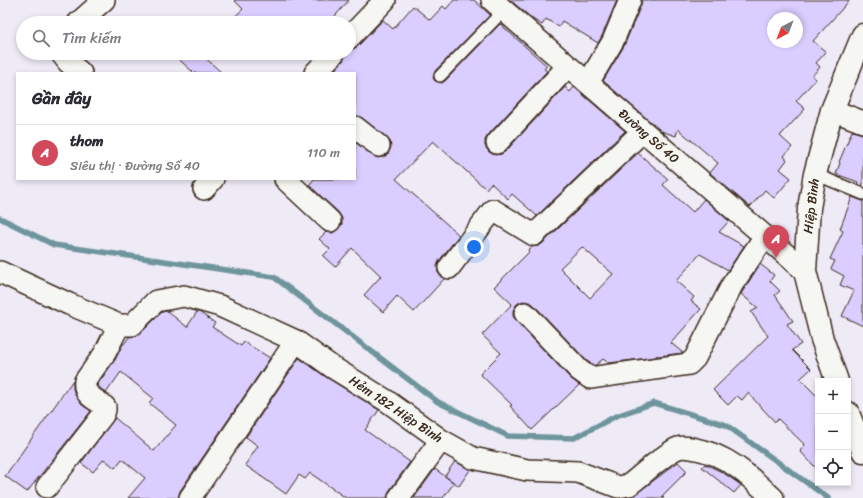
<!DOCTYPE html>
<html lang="vi">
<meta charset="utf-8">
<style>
:root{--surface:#fff;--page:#f2f2f3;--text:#2b2b33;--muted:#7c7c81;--line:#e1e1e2;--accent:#d1495b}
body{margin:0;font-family:Sriracha,sans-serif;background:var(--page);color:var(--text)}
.controls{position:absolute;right:12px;bottom:12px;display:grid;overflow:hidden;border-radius:0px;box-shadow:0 2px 6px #0003}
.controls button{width:36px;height:36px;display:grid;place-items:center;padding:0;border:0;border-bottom:1px solid var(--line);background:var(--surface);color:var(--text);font:20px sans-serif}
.compass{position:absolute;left:767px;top:12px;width:36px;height:36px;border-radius:50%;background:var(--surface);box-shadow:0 2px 6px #0003;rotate:222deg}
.you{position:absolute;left:474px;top:247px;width:14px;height:14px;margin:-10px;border:3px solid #fff;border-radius:50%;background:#1a73e8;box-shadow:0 0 0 6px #1a73e833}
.badge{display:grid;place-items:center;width:26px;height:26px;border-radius:50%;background:var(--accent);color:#fff;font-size:13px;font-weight:700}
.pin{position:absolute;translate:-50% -33px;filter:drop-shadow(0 1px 2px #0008)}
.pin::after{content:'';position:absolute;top:21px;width:14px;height:12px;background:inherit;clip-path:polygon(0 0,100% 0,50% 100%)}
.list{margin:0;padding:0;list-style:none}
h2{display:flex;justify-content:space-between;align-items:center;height:52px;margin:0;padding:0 16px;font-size:17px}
h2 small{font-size:13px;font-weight:400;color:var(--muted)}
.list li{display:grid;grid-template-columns:26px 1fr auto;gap:12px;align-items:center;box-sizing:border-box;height:56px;padding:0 16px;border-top:1px solid var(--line)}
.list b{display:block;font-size:15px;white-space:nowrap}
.list p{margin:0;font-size:13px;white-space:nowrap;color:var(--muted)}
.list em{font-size:13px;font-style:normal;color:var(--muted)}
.icon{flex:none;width:22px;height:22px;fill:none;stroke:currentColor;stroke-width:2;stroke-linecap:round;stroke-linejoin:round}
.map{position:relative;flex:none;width:863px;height:498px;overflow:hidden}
.search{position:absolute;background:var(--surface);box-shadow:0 2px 6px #0003;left:16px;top:16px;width:340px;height:44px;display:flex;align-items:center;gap:10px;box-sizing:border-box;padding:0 14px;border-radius:22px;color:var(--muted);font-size:15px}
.panel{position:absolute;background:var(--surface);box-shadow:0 2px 6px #0003;left:16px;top:72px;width:340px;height:108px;border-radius:0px}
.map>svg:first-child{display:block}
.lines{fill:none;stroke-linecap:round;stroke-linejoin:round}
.stream{stroke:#6e959c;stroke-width:5.5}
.building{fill:#dacdff;stroke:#3b2a1e;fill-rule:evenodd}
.lane-casing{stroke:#3b2a1e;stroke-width:14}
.street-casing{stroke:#3b2a1e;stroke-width:24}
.secondary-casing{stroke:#3b2a1e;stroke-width:25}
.lane{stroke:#f6f6f2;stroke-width:11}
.street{stroke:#f6f6f2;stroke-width:21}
.secondary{stroke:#f6f6f2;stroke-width:22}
.labels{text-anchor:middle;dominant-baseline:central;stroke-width:3;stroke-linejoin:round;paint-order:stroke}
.street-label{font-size:13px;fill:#3b2a1e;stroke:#f6f6f2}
</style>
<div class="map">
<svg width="863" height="498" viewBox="0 0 863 498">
<rect width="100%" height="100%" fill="#eeeaf6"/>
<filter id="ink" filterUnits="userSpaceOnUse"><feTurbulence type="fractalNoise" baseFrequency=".025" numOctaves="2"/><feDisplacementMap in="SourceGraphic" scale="8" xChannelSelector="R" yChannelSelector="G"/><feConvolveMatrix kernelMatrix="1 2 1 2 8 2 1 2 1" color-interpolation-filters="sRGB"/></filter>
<g filter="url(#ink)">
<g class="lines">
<path class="stream" d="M0,218l54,27 220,32 164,125 70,34 66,2 42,-22 38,-13 72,22 102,73"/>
</g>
<path class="building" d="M234,0h115l-20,23h-51l-7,-6 -7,6h-36l15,-14z
M454,0h20l16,15 -55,56 -2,7 2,3 7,2 3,-2 55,-57 47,42 -3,3 3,2 -59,64 -3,5v6l4,6 6,3 6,-1 5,-3 59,-64 5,5 4,-5 51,44 -88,85 -25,-22 -4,5 -17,-16 -5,6 -53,-48 -37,38 63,56 -20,26 -2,5 1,7 6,6 -30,33 -17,-16 -14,16 -19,-17 17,-19 -29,-28 -17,19 -12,-11 7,-7 -11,-10 7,-7 7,1 5,-4 4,-5v-6l-4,-6 -29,-27 5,-6h41v-37l17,13 6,3 5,-1 5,-3 3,-7 -1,-6 -4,-4 -24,-19 -7,-3v-42h-23l11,-12 3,-8h3v-3l4,-1 5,-3 25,-26 10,9 20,-23 17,14 13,-14 3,3z
M510,0h107l-15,36 -4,7 -36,-22 -3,6 -13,-8 -4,6 -8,-5z
M642,0h208l-37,41 13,11 -10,11 4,4 -8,9 4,3 -20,22 9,8 -25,27 12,11 -8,9 3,4 -7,9 11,9 -17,20 -9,-8 -15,17 -40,-34 8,-10 -40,-34 -2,7 -15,-5 -58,-50 21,-35 17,-41zM773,18h24v24h-24z
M172,53h28l22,20h-28z
M852,131l11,3v52l-6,-2 1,-2 -22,-8 4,-11 -1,-1z
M638,153l30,26 -5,6 30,27 11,-13 25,22 -10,11 25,14 -16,24 -28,-16 -24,27 18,16 -3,4 10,8 -30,34 12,10 -25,3 -1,-1 -1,2 -47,6 -6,-4 -7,6h-3l-6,-4 -54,-57 -4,-2 -6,-1 -6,3 -4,6v6l3,5 54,57 9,7 -47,45 -22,-24 2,-1 -32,-31 21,-21 -19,-18 30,-31 -18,-17 35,-35 -1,-2 4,-3 6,-1 4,-2zM582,247l31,27 -23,24 -30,-30z
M852,197l11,4v125l-21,-10 12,-25 -14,-6 4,-9 -13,-7 4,-8 -5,-2 13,-28 -3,-2z
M760,264l14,11 -4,6 10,10 -5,4 18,26 -6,3 14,20 -9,6 19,19 -11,10 18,18v73l-18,-19 5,-6 -27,-26 -3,3 -27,-29 -6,7 -5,-4 -9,9 -15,-15 55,-54 -17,-24 7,-4 -17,-14z
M167,311l20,16 10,-15h2l16,11 -3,4 29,19 3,-4 26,16 -90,133 -2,7h-50l17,-20 -23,-19 -7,9 -11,-9 -11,13 -12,-9 34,-45 39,33 22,-26 -27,-22 4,-5 -32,-26 -15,21 -9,-8 18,-25 8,-16h1l5,-7 7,-1 4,-2 22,-22z
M299,358l27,19 53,33 -14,20 45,32 -21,29 -2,7h-41l-36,-25 -5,6 -6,-4 -13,19 -41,-29 13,-19 -12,-9z
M73,380v9l3,7 6,9 9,6 -64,81 -22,-16z
M455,461l15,9 -11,16 -14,-10z
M678,462l9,9 -25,25 2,2h-39l11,-4z
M705,464l17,8 19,13 -7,8 -32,-26z
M435,469l19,14 -11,15h-29z"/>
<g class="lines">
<defs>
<path id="lane" d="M440,76l64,-66
M815,174l48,20"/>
<path id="street" d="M492,0l313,271
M78,23l26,-23
M349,38l36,-38
M61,53l7,9 13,11
M315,73l19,-20
M588,83l25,-42 17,-41
M832,110l31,12
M355,127l24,19
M497,143l71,-77
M285,179l45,42
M204,189l9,-10
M449,268l44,-58 41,25 109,-104
M0,272l69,32 50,21h13l24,-24 28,-5 36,10 76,35 36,26 55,34 54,39 32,18 54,12 51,2 40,15 11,-2c12,-9 36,-32 49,-37 6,-2 12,0 18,1 32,6 53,27 77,49
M525,313l54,57 11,8 99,-14 6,-6 37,-73 33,-49
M47,487l56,-72 2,-5v-3c-10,-9 -22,-11 -20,-26l20,-28 14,-28
M190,498l106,-157
M399,498l42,-58"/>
<path id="secondary" d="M837,381l-15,-42 -17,-68 4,-63 6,-34 17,-64 31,-75
M848,413l15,38"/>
</defs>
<use href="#lane" class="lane-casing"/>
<use href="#street" class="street-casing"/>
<use href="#secondary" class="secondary-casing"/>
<use href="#lane" class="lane"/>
<use href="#street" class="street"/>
<use href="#secondary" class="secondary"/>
</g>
</g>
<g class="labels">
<g class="street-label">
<text transform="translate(649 136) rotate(41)">Đường Số 40</text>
<text transform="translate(811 206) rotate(-83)">Hiệp Bình</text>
<text transform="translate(396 409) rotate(34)">Hẻm 182 Hiệp Bình</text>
</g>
</g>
</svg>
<div class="controls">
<button>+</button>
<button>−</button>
<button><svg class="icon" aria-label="locate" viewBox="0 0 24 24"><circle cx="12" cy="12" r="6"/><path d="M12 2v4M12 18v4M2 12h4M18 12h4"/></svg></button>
</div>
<svg class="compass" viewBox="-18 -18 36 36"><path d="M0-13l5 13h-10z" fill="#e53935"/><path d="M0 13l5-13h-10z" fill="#7c7c81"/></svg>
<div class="you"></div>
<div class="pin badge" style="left:776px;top:258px">A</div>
<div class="search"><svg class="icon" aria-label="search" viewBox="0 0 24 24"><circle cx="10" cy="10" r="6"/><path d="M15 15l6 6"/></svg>Tìm kiếm</div>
<section class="panel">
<h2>Gần đây<small></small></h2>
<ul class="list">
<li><span class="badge">A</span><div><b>thom</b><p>Siêu thị · Đường Số 40</p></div><em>110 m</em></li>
</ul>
</section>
</div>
